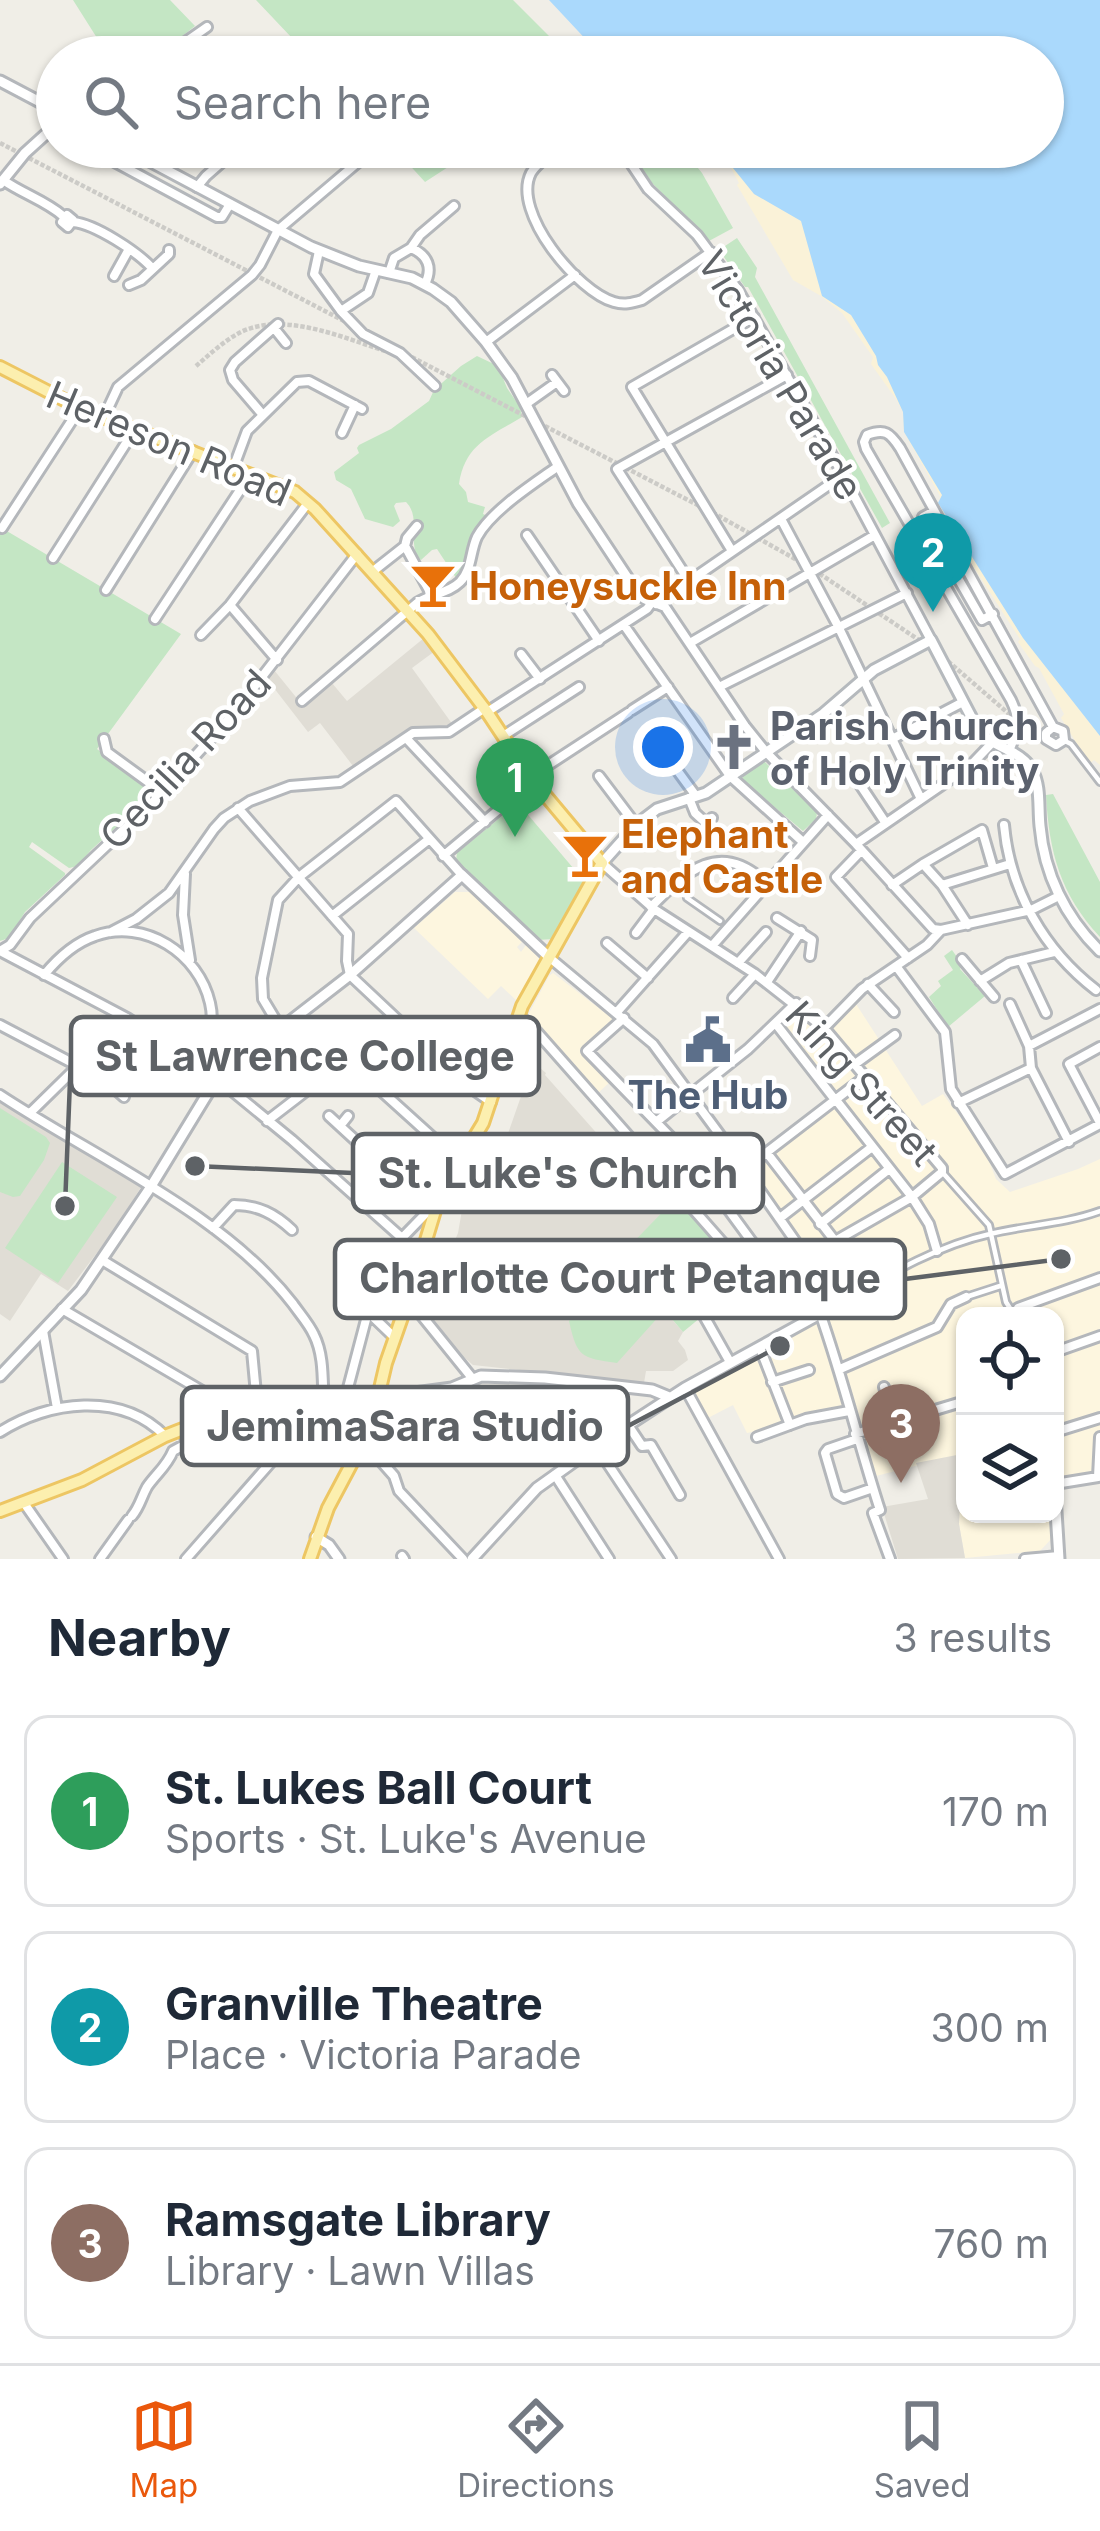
<!DOCTYPE html>
<meta charset="utf-8">
<style>
:root{--surface:#fff;--page:#f6f6f7;--text:#1f2937;--muted:#747a83;--line:#e0e1e3;--accent:#ea580c}
body{margin:0;font-family:Inter,sans-serif;background:var(--page);color:var(--text)}
.controls{position:absolute;right:36px;bottom:36px;display:grid;overflow:hidden;border-radius:24px;box-shadow:0 3px 9px #0004}
.controls button{width:108px;height:108px;display:grid;place-items:center;padding:0;border:0;border-bottom:3px solid var(--line);background:var(--surface);color:var(--text);font:60px sans-serif}
.you{position:absolute;left:663px;top:747px;width:42px;height:42px;margin:-30px;border:9px solid #fff;border-radius:50%;background:#1a73e8;box-shadow:0 0 0 18px #1a73e833}
.badge{display:grid;place-items:center;width:78px;height:78px;border-radius:50%;background:var(--accent);color:#fff;font-size:39px;font-weight:700}
.pin{position:absolute;translate:-50% -99px;filter:drop-shadow(0 3px 6px #0008)}
.pin::after{content:'';position:absolute;top:63px;width:42px;height:36px;background:inherit;clip-path:polygon(0 0,100% 0,50% 100%)}
.list{margin:0;padding:0;list-style:none}
h2{display:flex;justify-content:space-between;align-items:center;height:156px;margin:0;padding:0 48px;font-size:51px}
h2 small{font-size:39px;font-weight:400;color:var(--muted)}
.list li{display:grid;grid-template-columns:78px 1fr auto;gap:36px;align-items:center;box-sizing:border-box;height:192px;margin:0 24px 24px;padding:0 24px;border:3px solid var(--line);border-radius:24px}
.list b{display:block;font-size:45px;white-space:nowrap}
.list p{margin:0;font-size:39px;white-space:nowrap;color:var(--muted)}
.list em{font-size:39px;font-style:normal;color:var(--muted)}
.icon{flex:none;width:66px;height:66px;fill:none;stroke:currentColor;stroke-width:2;stroke-linecap:round;stroke-linejoin:round}
.map{position:relative;flex:none;width:1100px;height:1559px;overflow:hidden}
.search{position:absolute;background:var(--surface);box-shadow:0 3px 9px #0004;left:36px;right:36px;top:36px;height:132px;display:flex;align-items:center;gap:30px;box-sizing:border-box;padding:0 42px;border-radius:66px;color:var(--muted);font-size:45px}
.sheet{height:804px;background:var(--surface)}
nav{display:flex;justify-content:space-around;align-items:center;box-sizing:border-box;height:168px;border-top:3px solid var(--line);background:var(--surface);font-size:33px;color:var(--muted)}
nav a{display:grid;justify-items:center;gap:6px}
nav .on{color:var(--accent)}
.map>svg:first-child{display:block}
.commercial{fill:#fdf6df}
.education{fill:#e0ddd5}
.green{fill:#c4e6c4}
.sand{fill:#faf2d8}
.water{fill:#aad9fc}
.lines{fill:none;stroke-linecap:round;stroke-linejoin:round}
.pedestrian-tunnel{stroke:#cccbc7;stroke-width:4.5;stroke-dasharray:4.5 2;stroke-linecap:butt}
.pedestrian-casing{stroke:#b4b7bb;stroke-width:10}
.minor-casing{stroke:#b4b7bb;stroke-width:14}
.tertiary-casing{stroke:#b4b7bb;stroke-width:15}
.secondary-casing{stroke:#b5b9bd;stroke-width:15}
.primary-casing{stroke:#edc663;stroke-width:16}
.pedestrian{stroke:#fff;stroke-width:4.5}
.minor{stroke:#fff;stroke-width:8}
.tertiary{stroke:#fff;stroke-width:9}
.secondary{stroke:#fff;stroke-width:9}
.primary{stroke:#fcefaf;stroke-width:10}
.labels{text-anchor:middle;dominant-baseline:central;stroke-width:9;stroke-linejoin:round;paint-order:stroke}
.street-label{font-size:39px;fill:#5e6266;stroke:#fff}
.food-label{font-size:39px;font-weight:bold;fill:#c56008;stroke:#fff;text-anchor:start}
.worship-label{font-size:39px;font-weight:bold;fill:#5b616d;stroke:#fff;text-anchor:start}
.service-label{font-size:39px;font-weight:bold;fill:#4e5e75;stroke:#fff}
.leader{fill:none;stroke:#5e6266;stroke-width:4.5}
.callout-dot{fill:#5e6266;stroke:#fff;stroke-width:4.5}
.callout{fill:#fff;stroke:#5e6266;stroke-width:4.5}
.callout-label{font-size:42px;text-anchor:middle;font-weight:bold;fill:#5e6266}
</style>
<div class="map">
<svg width="1100" height="1559" viewBox="0 0 1100 1559">
<rect width="100%" height="100%" fill="#f0eee7"/>
<path class="commercial" d="M455,892h16l51,50 -5,5 4,5 5,-7 13,13 -2,11 -20,32 -16,-15 -13,13 -74,-71z
M553,973l60,46 -1,5 -30,25 30,31 -16,15 -69,-78 22,-41z
M856,1004l66,102 21,-12 42,57 11,28 14,13 68,-23 22,-10v299l-5,1 -2,16 -38,8v-167h-90v198h85l3,23 -13,14 -75,7 -6,-34 3,-70 -90,23 -22,-65 -103,21 -14,-28 -29,15 -15,-26 150,-84 -30,-55 -58,-81 87,-71 -55,-72 13,-17 27,24z"/>
<path class="education" d="M424,638l11,13 -23,17 41,57 -44,3 -56,38 -33,-43 -12,9 -41,-53 7,-9 30,37 28,-24 15,18z
M533,1062l13,11 -1,2 120,135 -46,48 64,74 -5,9 7,9 3,10 -15,11h-27l-2,12 -171,-18 -14,-12 -39,-52 -1,-10 8,-27 13,11 18,-42 4,-23 25,-35 17,-30z
M0,1098l141,89 -23,38 -50,66 -27,-17 -31,47 -10,-7z
M962,1454l-3,70 6,34 -67,1 -16,-52 46,-8 -12,-36z"/>
<path class="green" d="M73,0h97l25,26 -39,31h-47z
M256,0h257l57,57h-260z
M393,147h86l-54,35z
M628,147h53l21,26 31,55 -24,13 -57,-58z
M737,238l20,30 -2,9 135,246 -8,5 -134,-241h-3l-26,-37z
M477,356l21,10 9,22 13,19 2,10c-31,19 -57,27 -63,67l7,8 2,10 17,5 -2,7c9,4 14,-1 21,-7l3,2c-19,15 -33,34 -33,58l-3,-1 -6,17 -5,1 -23,-35 -5,1 -11,10 -3,-2c-10,-19 3,-41 -12,-56l-10,1 -2,3 6,15 -7,6 -28,-8 -14,-30 -15,-9 -2,-8 25,-19 -2,-5 2,-3 32,-16 38,-28 5,-11 27,-24z
M0,527l181,107 -84,115 58,43 -64,58 -13,16 -9,2 -37,-26 -3,5 36,26v2l-40,37 -16,26 -9,3z
M764,761l53,52 -1,6 -13,12 -61,-51 1,-6z
M1053,794l47,88v55c-40,-43 -51,-85 -54,-142z
M518,803l67,79 -31,57 -17,1 -5,-4 -76,-76 1,-7z
M952,950l10,14 -2,5 25,27 -37,31 -19,-30 12,-11 -3,-5 15,-11 -9,-14z
M0,1108l46,29 4,6 -6,17 -24,36 -7,1 -13,-5z
M62,1162l55,35 -59,86 -53,-35z
M677,1197l46,54 -17,16 24,28 -32,18 2,5 -17,14 -64,-75z
M616,1269l45,45 -44,49c-36,-5 -40,-6 -48,-42z"/>
<path class="sand" d="M709,147h113l278,535v83l-6,-5 -5,4 -28,-46 3,-4 -25,-46 -4,-2 -17,-24 2,-3 -60,-93 2,-4 -23,-37 1,-9 -36,-64 -1,-20 -7,-13 -25,-35 2,-7 -31,-44 -21,-17 -28,-16 -56,-95 2,-2 -8,-15z"/>
<path class="water" d="M549,0h551v736l-77,-98 -85,-135 4,-8 -38,-63 -1,-20 -16,-35 -9,-12 -2,-9 -25,-41 -29,-19 -21,-75 -47,-27 -38,-47h327v-90h-429l-18,-12 -4,1z"/>
<g class="lines">
<path class="pedestrian-tunnel" d="M0,143l348,180
M400,351l129,67
M196,366c14,-12 29,-26 45,-34 46,-22 109,9 154,22
M539,423l178,92 87,49
M814,570l120,80
M943,657l87,75"/>
<defs>
<path id="pedestrian" d="M1065,741l6,3 29,38
M687,898l33,23
M943,1173l46,52 17,77 7,11
M966,1297l34,-11
M837,1305c48,-28 98,-59 153,-71 37,-9 74,-10 110,-23"/>
<path id="minor" d="M164,57l43,-30
M87,147l130,70h5l8,-13
M559,147c-9,7 -22,16 -28,26 -20,39 47,119 83,129 10,3 18,1 28,-2l69,-48
M620,147l28,42 49,46 41,55 104,183 89,167
M3,180c20,14 43,21 60,36
M197,187l9,-11 33,-29
M67,215l6,5 -5,7 -6,-5z
M73,222c22,2 65,30 80,47
M411,248l9,-13 34,-29
M319,251l-5,23 27,37 27,-18 8,-23
M389,273l5,-15 17,-10c17,7 22,20 14,36
M114,276l15,-27
M129,285l12,-5 28,-26v-4
M341,311l22,23 37,19 35,33
M274,328l12,15
M486,342l89,-67
M552,375l12,16
M526,404l31,-22
M263,415l-30,-35 -3,-10 5,-8 43,-38
M104,417l14,-30 134,-112 8,-10 18,-35 98,-83
M342,433l13,-28
M234,466l13,-35 50,-49 12,-1 53,28
M934,511l-11,6 59,103 11,-6
M781,519l57,107 82,171
M2,528l78,-120
M527,535l72,106
M405,546l26,48
M732,551l-100,-164 122,-70
M53,558l82,-129
M372,572l33,-26 2,-8 10,-12
M689,581l-72,-112 170,-94
M106,590l87,-139
M656,604l186,-128
M230,605l47,55
M155,619l95,-144
M624,625l106,151 73,66
M201,635l29,-30 78,-102
M690,643l185,-108
M521,654l19,25
M719,687l188,-94
M302,701l115,-98c14,-9 32,-10 43,-21 12,-12 10,-30 17,-45 14,-26 56,-53 80,-70
M632,710l36,-23
M487,712l160,-103 5,-7 13,5 80,119 21,26 90,92 77,85 8,1
M503,736l76,-49
M406,738l79,84
M104,739l3,13 55,40
M892,739l71,-37
M1009,751c9,-21 12,-30 2,-51l-145,-251 -2,-7 3,-7c18,-7 23,-2 33,13l153,279 10,4 1,9 -8,5 -10,-6v-6l7,-6
M657,754l12,5 27,37
M849,768l36,54
M599,776l37,49
M530,777l98,-64
M689,798l6,15 12,11 5,-6
M238,808l110,126 -1,27 3,14 118,111 23,16
M1004,825c6,66 40,125 92,165
M856,844l115,-79 21,-22
M861,851l-25,26 72,81
M443,856l90,-75
M602,863l52,46 101,65 69,54 118,140v4l-30,25 -208,119 26,46
M923,864l19,21 26,40
M185,874l-2,41 7,45
M892,885l31,-21 59,-34 11,38
M942,885l68,-21
M651,907c35,-36 69,-68 115,-24
M332,916l96,-76
M777,918l35,22 -2,16
M111,932l25,-13 33,-26 45,-64 10,-11 26,-17 40,-15 50,-4 73,-49 36,-1 36,-24
M636,933l18,-24
M607,943l41,35
M712,946l116,-131
M0,951l127,67 76,49 89,73 110,98 33,-34
M0,951l10,-6 20,-27 126,-119 78,-86 123,-159
M550,958l103,86 92,125 62,89 29,47
M962,959l32,38
M1021,960l25,53
M738,963l28,-31
M896,966l49,66 6,57 54,85 95,-50
M44,975c14,-17 30,-32 51,-39 50,-18 104,18 115,67 5,21 -1,43 -7,64
M980,981l29,-18 45,-11
M767,982l34,-51
M868,984l26,28
M733,998l22,-24
M1010,1004l19,42 2,22 38,74
M617,1012l71,-80
M518,1017l10,5 232,263
M624,1018l-37,33 102,105 88,120
M776,1024l56,72
M0,1025l78,41
M824,1028l38,-39 65,-44 14,-15 90,-20 28,-14
M281,1029l-18,-30 -1,-21 16,-78 21,-23 97,-76 66,74
M1029,1046l71,-37
M1100,1047l-31,17 31,59
M347,1060l94,85 21,13
M83,1061l41,36
M855,1064l40,-29
M0,1095c94,62 224,119 293,209 7,10 16,20 21,31 11,22 8,49 10,73
M836,1100l76,97 17,27 8,27
M958,1103l73,-35
M30,1113l97,-95
M329,1116l100,92
M267,1121l130,-100
M656,1122l92,-73 48,-46
M340,1126l8,-10
M767,1153l68,88
M745,1169l120,-92
M780,1218l92,-71
M820,1224l69,-55
M213,1228l21,-23c24,0 41,9 58,25
M102,1260l150,91 6,64
M407,1303l11,8 54,67
M62,1309l164,96 7,12
M820,1313c23,65 39,132 60,197l-7,3 17,46
M1014,1316l4,-8 82,-30
M43,1331l14,77
M760,1348l30,77
M1055,1352l45,-16
M840,1369l97,-42 14,-23 15,-7
M772,1382l37,-12
M884,1387l10,36
M685,1388l94,171
M344,1403l24,-91 26,25
M628,1425l14,21 9,-1 29,50
M0,1432c48,-31 121,-41 165,4
M1055,1432l45,-14
M855,1434l110,-33
M757,1437l49,-18 43,-8
M857,1439l-29,10 -3,4 12,41 7,4 29,-10
M285,1441h13l38,-21
M364,1442l30,34 5,15 64,68
M596,1446l75,113
M406,1449l11,-11 -11,-12 10,-17 -3,-17
M555,1475l54,84
M1098,1477l2,-40
M1055,1484l43,-7
M24,1503l39,56
M132,1516c8,-10 9,-18 15,-29 9,-13 20,-21 26,-36l13,-7 -2,-16
M402,1556l2,3
M100,1559l28,-39
M186,1559l93,-106 7,-19v-21
M1025,1559l34,-3"/>
<path id="tertiary" d="M0,81l57,30
M123,147l188,100 48,19 53,12 21,11 18,13 35,40 26,36 66,125 60,91 14,8
M0,184l25,-31 32,-29
M0,1376l81,-86 69,-102 67,-110 133,-103 112,-100 88,83
M377,1398l75,-10 29,-12 64,2 63,7 44,5 17,7
M1055,1495l4,64
M316,1537l13,8 10,14
M472,1559l65,-71 59,-42 89,-58 151,-83"/>
<path id="secondary" d="M602,863l34,-38 21,-16 49,-16 117,-79 51,-44 57,-30 48,92c15,16 42,18 53,38 9,16 6,37 8,56 4,47 25,91 60,125"/>
<path id="primary" d="M0,367l80,41 215,84 20,17 113,125 59,78 43,65 72,86 -80,143 -39,117 -43,71 -33,109 -21,60 -15,64 -43,81 -18,51
M324,1408l4,7 36,27
M0,1511l82,-31 83,-44 28,-11 32,-7 82,-7 70,-13"/>
</defs>
<use href="#pedestrian" class="pedestrian-casing"/>
<use href="#minor" class="minor-casing"/>
<use href="#tertiary" class="tertiary-casing"/>
<use href="#secondary" class="secondary-casing"/>
<use href="#primary" class="primary-casing"/>
<use href="#pedestrian" class="pedestrian"/>
<use href="#minor" class="minor"/>
<use href="#tertiary" class="tertiary"/>
<use href="#secondary" class="secondary"/>
<use href="#primary" class="primary"/>
</g>
<defs>
<symbol id="bar-bare" viewBox="-9 -9 18 18"><path d="M-6-5H6L.8 .8V4.5H3.5V6h-7V4.5H-.8V.8Z" fill="#e8710a" stroke="#fff" stroke-width="2.5" paint-order="stroke"/></symbol>
<symbol id="church-bare" viewBox="-9 -9 18 18"><path d="M-1.2-6h2.4v3.5h3.3v2.4h-3.3V6h-2.4V-.1h-3.3v-2.4h3.3Z" fill="#6b7280" stroke="#fff" stroke-width="2.5" paint-order="stroke"/></symbol>
<symbol id="civic-bare" viewBox="-9 -9 18 18"><path d="M-.6-6.5H3V-4.5H.6V-3L4-1V1h2V6H-6V1h2V-1L-.6-3ZM-1.2 2.5V6h2.4V2.5Z" fill="#5c6f8a" stroke="#fff" stroke-width="2.5" paint-order="stroke"/></symbol>
</defs>
<g fill-rule="evenodd">
<use href="#bar-bare" x="400" y="552" width="66" height="66"/>
<use href="#church-bare" x="701" y="714" width="66" height="66"/>
<use href="#bar-bare" x="552" y="822" width="66" height="66"/>
<use href="#civic-bare" x="675" y="1007" width="66" height="66"/>
</g>
<g class="labels">
<g class="street-label">
<text transform="translate(781 375) rotate(59)">Victoria Parade</text>
<text transform="translate(169 443) rotate(23)">Hereson Road</text>
<text transform="translate(185 759) rotate(-47)">Cecilia Road</text>
<text transform="translate(862 1083) rotate(48)">King Street</text>
</g>
<g class="food-label">
<text x="469" y="585">Honeysuckle Inn</text>
<text x="621" y="833">Elephant<tspan x="621" dy="45">and Castle</tspan></text>
</g>
<g class="worship-label">
<text x="770" y="725">Parish Church<tspan x="770" dy="45">of Holy Trinity</tspan></text>
</g>
<g class="service-label">
<text x="708" y="1094">The Hub</text>
</g>
</g>
<path class="leader" d="M65 1206L71 1056M195 1166L353 1173M1061 1259L905 1279M780 1346L628 1426"/>
<g class="callout-dot">
<circle cx="65" cy="1206" r="12"/>
<circle cx="195" cy="1166" r="12"/>
<circle cx="1061" cy="1259" r="12"/>
<circle cx="780" cy="1346" r="12"/>
</g>
<g class="callout">
<rect x="71" y="1017" width="468" height="78" rx="12"/>
<rect x="353" y="1134" width="410" height="78" rx="12"/>
<rect x="335" y="1240" width="570" height="78" rx="12"/>
<rect x="182" y="1387" width="446" height="78" rx="12"/>
</g>
<g class="callout-label">
<text x="305" y="1071">St Lawrence College</text>
<text x="558" y="1188">St. Luke's Church</text>
<text x="620" y="1293">Charlotte Court Petanque</text>
<text x="405" y="1441">JemimaSara Studio</text>
</g>
</svg>
<div class="controls">
<button><svg class="icon" aria-label="locate" viewBox="0 0 24 24"><circle cx="12" cy="12" r="6"/><path d="M12 2v4M12 18v4M2 12h4M18 12h4"/></svg></button>
<button><svg class="icon" aria-label="layers" viewBox="0 0 24 24"><path d="M12 4l9 5-9 5-9-5zM3 14l9 5 9-5"/></svg></button>
</div>
<div class="you"></div>
<div class="pin badge" style="left:515px;top:837px;background:#2e9e5b">1</div>
<div class="pin badge" style="left:933px;top:612px;background:#0f9aa8">2</div>
<div class="pin badge" style="left:901px;top:1483px;background:#8d6e63">3</div>
<div class="search"><svg class="icon" aria-label="search" viewBox="0 0 24 24"><circle cx="10" cy="10" r="6"/><path d="M15 15l6 6"/></svg>Search here</div>
</div>
<section class="sheet">
<h2>Nearby<small>3 results</small></h2>
<ul class="list">
<li><span class="badge" style="background:#2e9e5b">1</span><div><b>St. Lukes Ball Court</b><p>Sports · St. Luke's Avenue</p></div><em>170 m</em></li>
<li><span class="badge" style="background:#0f9aa8">2</span><div><b>Granville Theatre</b><p>Place · Victoria Parade</p></div><em>300 m</em></li>
<li><span class="badge" style="background:#8d6e63">3</span><div><b>Ramsgate Library</b><p>Library · Lawn Villas</p></div><em>760 m</em></li>
</ul>
</section>
<nav>
<a class="on"><svg class="icon" aria-label="map" viewBox="0 0 24 24"><path d="M3 6l6-2 6 2 6-2v14l-6 2-6-2-6 2zM9 4v14M15 6v14"/></svg>Map</a>
<a><svg class="icon" aria-label="directions" viewBox="0 0 24 24"><path d="M12 3l9 9-9 9-9-9zM9 14v-3h6M13 9l2 2-2 2"/></svg>Directions</a>
<a><svg class="icon" aria-label="saved" viewBox="0 0 24 24"><path d="M7 4h10v16l-5-4-5 4z"/></svg>Saved</a>
</nav>
